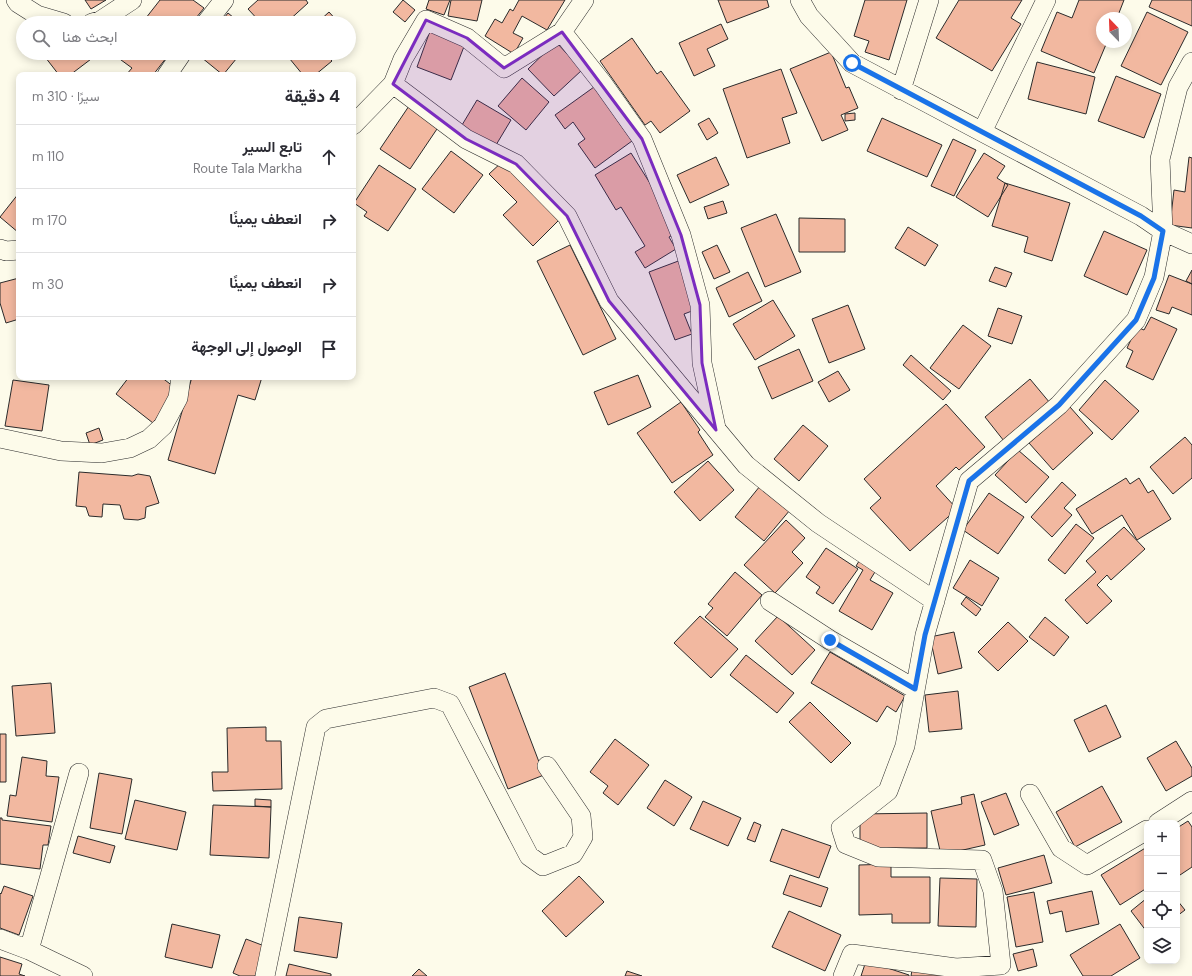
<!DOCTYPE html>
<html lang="ar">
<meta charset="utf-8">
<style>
:root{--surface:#fff;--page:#f2f2f3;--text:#2b2b33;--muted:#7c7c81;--line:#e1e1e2}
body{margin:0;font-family:"DM Sans",Vazirmatn,sans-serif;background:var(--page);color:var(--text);direction:rtl}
.controls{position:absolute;right:12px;bottom:12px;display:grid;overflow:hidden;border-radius:8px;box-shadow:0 2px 10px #0003}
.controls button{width:36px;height:36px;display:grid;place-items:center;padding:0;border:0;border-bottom:1px solid var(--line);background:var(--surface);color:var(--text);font:20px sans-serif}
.compass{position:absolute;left:1096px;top:12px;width:36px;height:36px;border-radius:50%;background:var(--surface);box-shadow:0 2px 10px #0003;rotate:337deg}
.stop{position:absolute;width:12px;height:12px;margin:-9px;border:3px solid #1a73e8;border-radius:50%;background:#fff}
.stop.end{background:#1a73e8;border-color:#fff;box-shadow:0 1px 4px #0008}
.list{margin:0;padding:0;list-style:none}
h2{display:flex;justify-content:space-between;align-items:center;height:52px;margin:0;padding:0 16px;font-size:17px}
h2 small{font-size:13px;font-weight:400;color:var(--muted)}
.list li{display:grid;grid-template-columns:26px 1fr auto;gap:12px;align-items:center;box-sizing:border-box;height:64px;padding:0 16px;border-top:1px solid var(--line)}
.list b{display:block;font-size:15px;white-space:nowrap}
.list p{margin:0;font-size:13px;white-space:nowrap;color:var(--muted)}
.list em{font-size:13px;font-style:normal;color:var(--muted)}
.icon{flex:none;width:22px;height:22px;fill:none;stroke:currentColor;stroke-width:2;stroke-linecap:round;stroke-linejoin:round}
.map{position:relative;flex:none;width:1192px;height:976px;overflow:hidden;direction:ltr}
.search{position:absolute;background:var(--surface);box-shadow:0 2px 10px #0003;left:16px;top:16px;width:340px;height:44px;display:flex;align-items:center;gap:10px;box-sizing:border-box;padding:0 14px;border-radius:22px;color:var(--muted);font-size:15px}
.panel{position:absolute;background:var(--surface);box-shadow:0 2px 10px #0003;left:16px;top:72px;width:340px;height:308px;border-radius:8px;direction:rtl}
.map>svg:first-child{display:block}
.building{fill:#f2b8a0;stroke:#2b2b2b}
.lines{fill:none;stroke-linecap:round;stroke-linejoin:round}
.street-casing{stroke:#2b2b2b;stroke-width:20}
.street{stroke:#fdfbea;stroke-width:19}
.route{stroke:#1a73e8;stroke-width:5}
.marked{fill:#7b2cbf;fill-opacity:0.2;stroke:#7b2cbf;stroke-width:3;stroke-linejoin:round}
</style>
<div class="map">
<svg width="1192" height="976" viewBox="0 0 1192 976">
<rect width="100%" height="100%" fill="#fdfbea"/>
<path class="building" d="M85,0h21l-15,9z
M160,0h33l11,8 -12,15h-50z
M258,0h48l2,3 -22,20h-25l-13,-14z
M403,0l12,10 -10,12 -12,-10z
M429,0h21l-6,15 -18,-6z
M451,0h31l-5,21 -29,-5z
M519,0h46l-18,30 -25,-14 -9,17 10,5 -9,16 -29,-18 10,-17 7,4 8,-14 3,2z
M718,0h49l2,7 -42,16z
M865,0h42l-18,60 -24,-8 4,-11 -15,-5z
M959,0h63l-11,18 10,6 -29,47 -56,-33z
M1079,0h45l-7,18h-15v24h5l-13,31 -53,-22 16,-39 15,6z
M1152,0h40v26l-43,-19z
M329,12l10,11h-22z
M1147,12l41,20 -27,53 -40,-19z
M228,13l12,10h-20z
M721,24l7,15 -21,10 8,17 -21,10 -15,-33z
M430,31l35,13 -14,36 -34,-13z
M632,38l25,36 4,-3 29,40 -30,22 -9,-12 -6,4 -45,-64z
M556,42l26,28 -28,26 -26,-27z
M831,52l15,36 3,-1 9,21 -17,7 7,15 -26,11 -32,-72z
M42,53h57l-29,22h-11z
M120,53h50l-17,22h-27l6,-7 -15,-11z
M196,53h45l-18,22z
M285,53h47l-4,4 4,4 -17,14h-12z
M1037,62l58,15 -9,37 -58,-15z
M781,69l16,44 -15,5 8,25 -43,15 -24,-69z
M1116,76l45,18 -17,44 -46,-17z
M522,78l27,24 -23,28 -28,-24z
M594,87l38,54 -37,27 -17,-24 7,-5 -12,-17 -8,7 -10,-14z
M477,100l34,20 -18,30 -34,-20z
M411,103l30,20 -31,46 -30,-20z
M855,113v7l-10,1v-7z
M709,118l9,15 -11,7 -9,-16z
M882,118l60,27 -15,32 -60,-26z
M953,139l23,11 -22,46 -23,-10z
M451,151l32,24 -29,38 -32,-24z
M631,153l49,78 -11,6 7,12 -31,19 -10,-16 10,-6 -24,-39 -5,3 -21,-35z
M984,153l21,13 -8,12 11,7 -20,32 -32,-20z
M716,157l13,28 -39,18 -13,-28z
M1189,157l3,1v70l-22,-3 4,-35 11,2z
M502,162l57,58 -26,26 -30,-31 14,-13 -28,-28z
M379,165l37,24 -28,42 -24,-15 3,-4 -13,-9z
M1005,183l65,20 -18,58 -28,-9 4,-15 -36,-11z
M19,193v40l-19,-16z
M723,201l4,12 -19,6 -4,-12z
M776,214l25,58 -36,15 -24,-59z
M799,218l46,1v33h-46z
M908,227l30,18 -13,21 -30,-18z
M1104,231l43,19 -20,45 -43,-19z
M570,245l46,94 -33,16 -46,-94z
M717,245l13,27 -16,7 -12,-27z
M681,260l19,48 -16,6 8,20 -17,6 -26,-68z
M995,267l17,6 -6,14 -17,-6z
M1192,270v14l-6,-3z
M748,272l14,29 -33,16 -13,-29z
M1169,275l23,9v31l-20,-8 -3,7 -13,-4z
M19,278v41l-13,4 -6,-20v-20z
M773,300l22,36 -40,24 -22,-36z
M848,305l17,44 -36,14 -17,-44z
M998,308l24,8 -10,28 -24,-8z
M1151,317l26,12 -24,51 -27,-13 7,-16 -6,-3 10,-21 7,3z
M963,325l28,21 -32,43 -29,-21z
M799,349l14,32 -41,18 -14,-32z
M911,355l40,36 -8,9 -40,-35z
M838,371l12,19 -21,12 -11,-20z
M638,375l13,32 -43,18 -14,-33z
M129,377h32l17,13 -25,33 -37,-29z
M192,377h70l-7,23 -17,-5 -23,79 -47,-14z
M1030,379l20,24 -46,38 -19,-24z
M13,380l36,5 -7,46 -37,-5z
M1105,380l34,31 -27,29 -33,-30z
M681,402l19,28 -2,2 15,23 -41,28 -35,-50z
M946,404l39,43 -26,23 -3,-3 -20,19 21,23 -47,42 -40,-43 11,-10 -17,-19z
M1070,407l23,26 -40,37 -24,-27z
M803,425l25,21 -29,35 -25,-22z
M99,428l4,12 -13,5 -4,-12z
M1185,437l7,8v33l-19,16 -23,-27z
M1018,450l31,27 -23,26 -31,-28z
M708,461l26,29 -34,31 -26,-29z
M79,472l53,4 6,-2 12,2 9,27 -13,4 -1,11 -7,2 -14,-1 -4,-14 -17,-1 -1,13 -13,-1 -3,-9 -10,-1z
M1126,478l4,6 9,-6 9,15 5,-3 18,29 -34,21 -15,-25 -30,19 -16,-25z
M1062,482l14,13 -12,13 8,7 -20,22 -21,-20z
M760,486l30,24 -26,31 -29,-24z
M989,493l35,24 -26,37 -35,-24z
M786,520l19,18 -13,14 11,11 -28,30 -31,-28z
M1076,524l18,14 -29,36 -17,-14z
M1124,527l21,22 -34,31 -4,-5 -10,10 15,16 -25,23 -22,-24 31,-28 -10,-11z
M826,548l32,21 -25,35 -17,-11 4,-6 -14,-10z
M861,558l17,9 -8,13 23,13 -21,37 -33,-19 24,-41 -7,-4z
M970,560l29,18 -17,28 -29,-18z
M735,572l27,23 -35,41 -22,-19 8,-9 -5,-4z
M966,597l15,12 -5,7 -15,-12z
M700,616l38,33 -27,29 -37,-35z
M778,616l37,34 -23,25 -37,-34z
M1045,617l24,20 -15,19 -25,-19z
M1008,622l20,19 -30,30 -20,-19z
M954,632l8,36 -24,6 -8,-37z
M830,652l75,44 -9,16 -9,-6 -10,16 -66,-39z
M746,655l48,38 -17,20 -47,-38z
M505,673l39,102 -36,14 -39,-102z
M51,683l4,50 -39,3 -4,-50z
M958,691l4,38 -33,3 -4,-37z
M810,702l41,41 -20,20 -42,-41z
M1106,705l15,32 -32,15 -15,-32z
M266,727v14h15l1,48 -69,2 -1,-19h16l-1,-44z
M0,734h6v48h-6z
M615,739l34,26 -31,40 -15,-12 5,-7 -18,-14z
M1176,741l16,27v8l-26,15 -19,-33z
M22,757l25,4 -1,15 13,1 -7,45 -45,-6 3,-21 6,1z
M99,773l33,6 -10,55 -32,-6z
M665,780l27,17 -18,29 -27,-18z
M1102,786l20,36 -47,25 -19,-35z
M1006,793l13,32 -25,10 -13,-33z
M974,794l11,51 -44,10 -10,-44 31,-7 -1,-7z
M255,799l16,1v7l-16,-1z
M135,800l51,12 -9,38 -52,-11z
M703,801l38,17 -13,28 -38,-17z
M213,805l58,2 -2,51 -59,-3z
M927,813v35h-67v-34z
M0,818h2v2l49,6 -3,19h-5l-3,24 -40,-5z
M1188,821l4,6v40l-15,10v-49z
M754,822l7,3 -6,17 -8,-3z
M782,829l49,17 -12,32 -49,-17z
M78,836l37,10 -5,17 -37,-10z
M1147,847v41l-27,17 -19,-30z
M1044,855l8,28 -46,12 -8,-27z
M891,864v13h39v46h-38v-9l-33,1v-50z
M790,875l38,13 -7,19 -38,-13z
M579,876l25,26 -38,35 -24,-26z
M940,878l37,1 -1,48 -38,-1z
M4,886l29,10 -14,39 -19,-7v-35l1,1z
M1092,891l7,33 -33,8 -4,-21 -12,3 -3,-13z
M1034,892l9,50 -27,5 -9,-50z
M1147,898v34l-16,-21z
M1177,900l8,10 -8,6z
M789,911l52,24 -16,36 -53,-24z
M299,917l43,6 -5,35 -43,-7z
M172,924l48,11 -8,33 -47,-11z
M1120,924l20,34 -29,18h-28l-13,-21z
M246,939l21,8 -12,29h-15l-7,-3z
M1033,949l4,17 -19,5 -5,-17z
M0,957l22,7 -3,10 6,2h-25z
M866,961l43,14v1h-48z
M289,964l42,10v2h-45z
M419,969l8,7h-15z
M912,970l63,6h-64z
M627,971l15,5h-17z"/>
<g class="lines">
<defs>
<path id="street" d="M16,0l2,3 19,12 27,8
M584,0l-22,32 41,52 39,55 39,96 19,70 2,58 14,65
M800,0l9,16 43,47 289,153 22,15 29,13
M92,23l8,-2 32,-21
M206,23l18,-23
M167,75l15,-22
M393,84l10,-25 23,-39 41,18 37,30 58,-36
M901,90l28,-90
M353,125l40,-41 73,55 50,25 51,52 42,85 137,164 72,58 117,78
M982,132l64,-132
M0,249l6,2 13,-1
M0,438l61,13 41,2 28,-5 19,-9 14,-13 15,-28 3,-21
M770,601l60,39 85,49
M1030,794l31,54 26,17 60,-35
M1158,823l34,-22
M0,939l29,11 54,26
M29,950l50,-177
M265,976l51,-249 10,-8 108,-21 16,6 79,152 14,10 30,-12 10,-17 -2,-21 -34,-50
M843,976l9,-22 104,14 45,-3 -8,-74 -11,-31 -104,-3 -32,-13 -5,-16 47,-37 17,-45 20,-111 44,-154 90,-76 77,-85 18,-43 9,-46 -3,-72 18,-72 14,-25"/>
</defs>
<use href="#street" class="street-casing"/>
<use href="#street" class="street"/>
</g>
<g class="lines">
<path class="route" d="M830,640l85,49 10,-54 44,-154 90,-76 77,-85 18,-42 9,-47 -22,-15 -289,-153"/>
</g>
<path class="marked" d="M426,20l41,18 37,30 58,-36 80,107 39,96 19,70 2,58 14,67 -107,-129 -42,-85 -51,-52 -50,-25 -73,-55z"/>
</svg>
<div class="controls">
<button>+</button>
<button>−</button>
<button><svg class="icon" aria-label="locate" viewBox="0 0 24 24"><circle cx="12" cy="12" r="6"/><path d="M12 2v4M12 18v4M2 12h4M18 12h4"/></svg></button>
<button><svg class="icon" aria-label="layers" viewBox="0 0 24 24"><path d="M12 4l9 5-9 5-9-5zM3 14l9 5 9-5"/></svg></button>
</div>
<svg class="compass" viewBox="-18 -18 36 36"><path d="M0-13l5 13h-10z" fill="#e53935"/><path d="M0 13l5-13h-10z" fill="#7c7c81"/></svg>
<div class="stop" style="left:852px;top:63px"></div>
<div class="stop end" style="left:830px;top:640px"></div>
<div class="search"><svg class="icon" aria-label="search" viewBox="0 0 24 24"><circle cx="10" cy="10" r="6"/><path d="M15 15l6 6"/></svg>ابحث هنا</div>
<section class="panel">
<h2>4 دقيقة<small>سيرًا · 310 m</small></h2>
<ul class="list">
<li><svg class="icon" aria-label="ahead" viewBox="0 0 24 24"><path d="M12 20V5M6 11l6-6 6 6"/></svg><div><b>تابع السير</b><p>Route Tala Markha</p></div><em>110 m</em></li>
<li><svg class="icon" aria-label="right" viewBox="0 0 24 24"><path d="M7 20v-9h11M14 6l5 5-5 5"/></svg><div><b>انعطف يمينًا</b></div><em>170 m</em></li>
<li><svg class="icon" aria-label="right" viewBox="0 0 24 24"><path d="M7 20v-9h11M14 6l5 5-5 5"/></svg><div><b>انعطف يمينًا</b></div><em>30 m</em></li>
<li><svg class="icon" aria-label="arrive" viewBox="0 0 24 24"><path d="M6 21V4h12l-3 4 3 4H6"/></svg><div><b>الوصول إلى الوجهة</b></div></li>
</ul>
</section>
</div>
